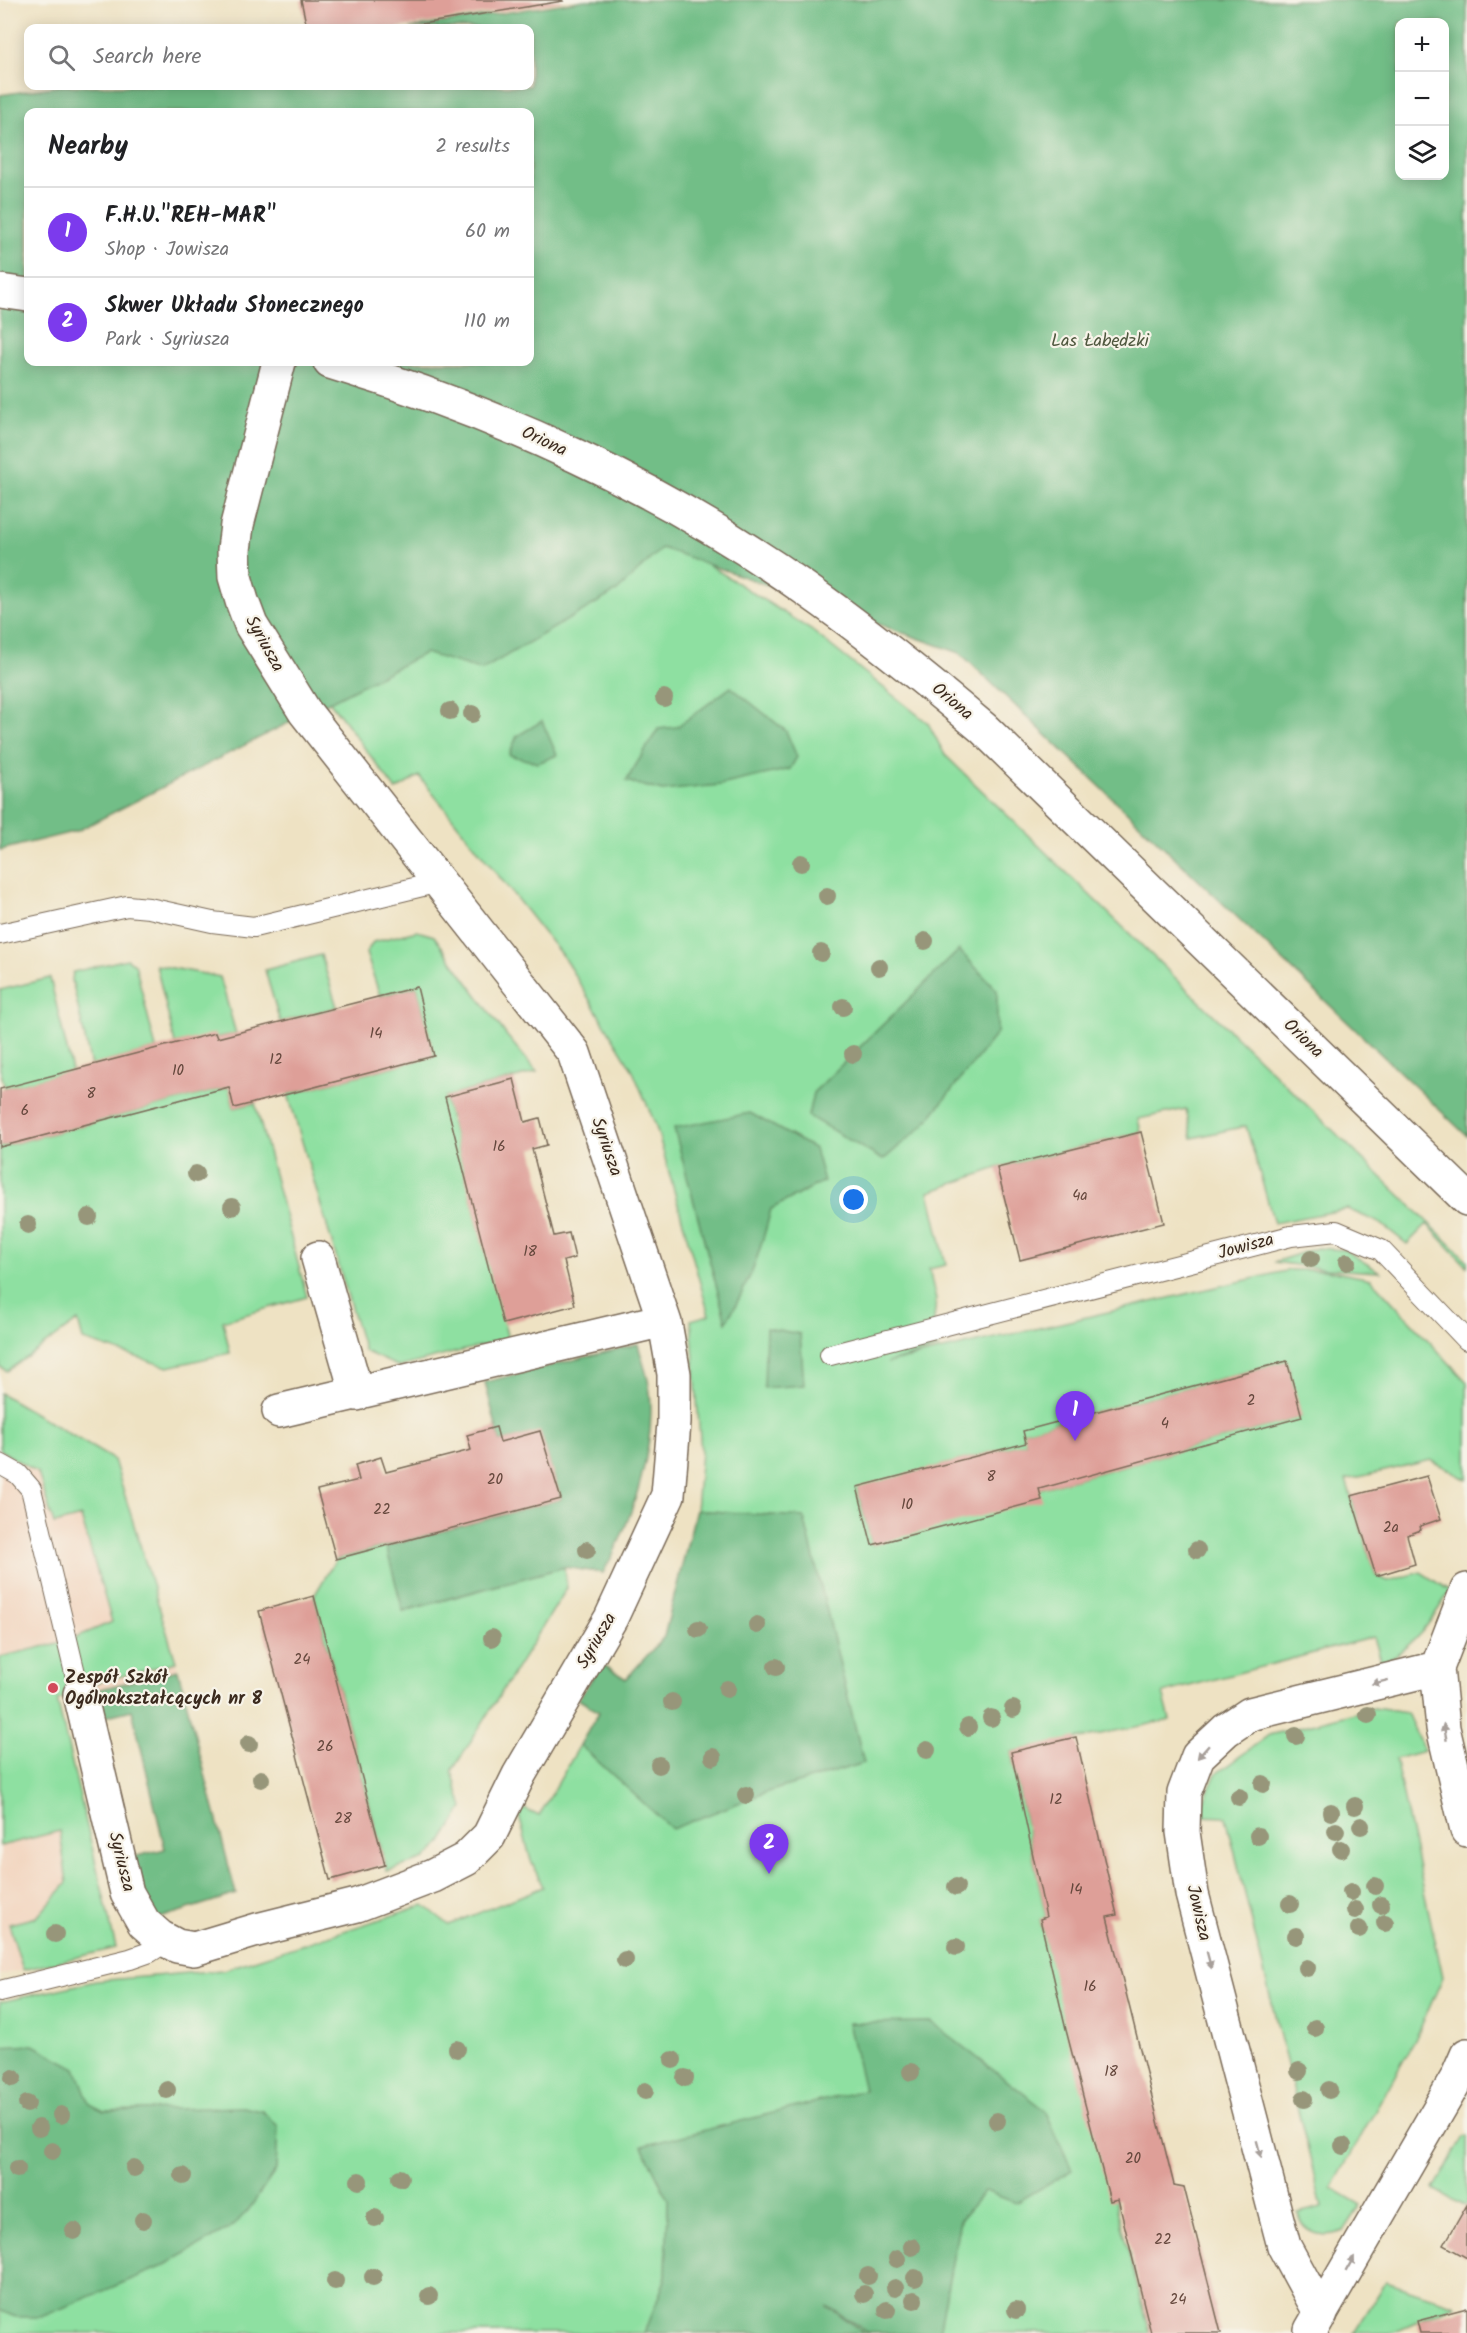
<!DOCTYPE html>
<meta charset="utf-8">
<style>
:root{--surface:#fff;--page:#f6f6f6;--text:#202124;--muted:#757577;--line:#e0e0e0;--accent:#7c3aed}
body{margin:0;font-family:Kalam,sans-serif;background:var(--page);color:var(--text)}
.controls{position:absolute;right:18px;top:18px;display:grid;overflow:hidden;border-radius:12px;box-shadow:0 3px 15px #0003}
.controls button{width:54px;height:54px;display:grid;place-items:center;padding:0;border:0;border-bottom:2px solid var(--line);background:var(--surface);color:var(--text);font:30px sans-serif}
.you{position:absolute;left:854px;top:1200px;width:21px;height:21px;margin:-15px;border:4px solid #fff;border-radius:50%;background:#1a73e8;box-shadow:0 0 0 9px #1a73e833}
.badge{display:grid;place-items:center;width:39px;height:39px;border-radius:50%;background:var(--accent);color:#fff;font-size:20px;font-weight:700}
.pin{position:absolute;translate:-50% -50px;filter:drop-shadow(0 2px 3px #0008)}
.pin::after{content:'';position:absolute;top:32px;width:21px;height:18px;background:inherit;clip-path:polygon(0 0,100% 0,50% 100%)}
.list{margin:0;padding:0;list-style:none}
h2{display:flex;justify-content:space-between;align-items:center;height:78px;margin:0;padding:0 24px;font-size:26px}
h2 small{font-size:20px;font-weight:400;color:var(--muted)}
.list li{display:grid;grid-template-columns:39px 1fr auto;gap:18px;align-items:center;box-sizing:border-box;height:90px;padding:0 24px;border-top:2px solid var(--line)}
.list b{display:block;font-size:22px;white-space:nowrap}
.list p{margin:0;font-size:20px;white-space:nowrap;color:var(--muted)}
.list em{font-size:20px;font-style:normal;color:var(--muted)}
.icon{flex:none;width:33px;height:33px;fill:none;stroke:currentColor;stroke-width:2;stroke-linecap:round;stroke-linejoin:round}
.map{position:relative;flex:none;width:1467px;height:2333px;overflow:hidden}
.search{position:absolute;background:var(--surface);box-shadow:0 3px 15px #0003;left:24px;top:24px;width:510px;height:66px;display:flex;align-items:center;gap:15px;box-sizing:border-box;padding:0 21px;border-radius:12px;color:var(--muted);font-size:22px}
.panel{position:absolute;background:var(--surface);box-shadow:0 3px 15px #0003;left:24px;top:108px;width:510px;height:258px;border-radius:12px}
.map>svg:first-child{display:block}
.built{fill:#f2d4be}
.green{fill:#8ee0a1;stroke:#648560;stroke-width:1.5;fill-rule:evenodd}
.forest{fill:#72be87;stroke:#567452;stroke-width:1.5;fill-rule:evenodd}
.building{fill:#de9f98}
.lines{fill:none;stroke-linecap:round;stroke-linejoin:round}
.lane-casing{stroke:#7a6a58;stroke-width:22}
.street-casing{stroke:#7a6a58;stroke-width:36}
.secondary-casing{stroke:#7a6a58;stroke-width:36}
.lane{stroke:#fff;stroke-width:20}
.street{stroke:#fff;stroke-width:33}
.secondary{stroke:#fff;stroke-width:33}
.tree{fill:#97967a}
.oneway{fill:#a79f9a}
.poi-dot{fill:#d1495b;stroke:#f7f3e8;stroke-width:2}
.labels{text-anchor:middle;dominant-baseline:central;stroke-width:4.5;stroke-linejoin:round;paint-order:stroke}
.number-label{font-size:15px;fill:#64473c}
.park-label{font-size:18px;fill:#50583f;stroke:#f7f3e8}
.street-label{font-size:18px;fill:#3b2a1e;stroke:#f7f3e8}
.poi-label{font-size:18px;font-weight:bold;fill:#3b2a1e;stroke:#f7f3e8;text-anchor:start}
</style>
<div class="map">
<svg width="1467" height="2333" viewBox="0 0 1467 2333">
<rect width="100%" height="100%" fill="#f7f3e8"/>
<filter id="ink" filterUnits="userSpaceOnUse"><feTurbulence type="fractalNoise" baseFrequency=".0167" numOctaves="2"/><feDisplacementMap in="SourceGraphic" scale="12" xChannelSelector="R" yChannelSelector="G"/><feConvolveMatrix kernelMatrix="1 2 1 2 8 2 1 2 1" color-interpolation-filters="sRGB"/></filter>
<filter id="wash" filterUnits="userSpaceOnUse"><feTurbulence type="fractalNoise" baseFrequency=".008" numOctaves="4" result="noise"/><feDisplacementMap in="SourceGraphic" scale="24" xChannelSelector="R" yChannelSelector="G"/><feGaussianBlur stdDeviation="1.35" result="paint"/><feColorMatrix in="noise" values="0 0 0 0 0 0 0 0 0 0 0 0 0 0 0 0 0 1.4 0 .05"/><feComposite in="paint" operator="in"/></filter>
<g filter="url(#wash)">
<rect width="100%" height="100%" fill="#eee2c3"/>
<path class="built" d="M0,1393l114,67 64,210 -121,30 59,248 -116,27z"/>
<path class="green" d="M665,537l146,93 117,93 17,32 522,505v6l-40,-42 -20,20 -27,-21 -33,-14 -73,14 -28,-97 -54,12 -6,-29 -48,10 3,13 -144,36 -68,24 17,73 -17,4 7,31 -3,30 5,18 -51,15 403,-93h35l46,9 96,103v98l-36,-20 -85,20 30,96 12,5 33,-9 29,19c-22,35 -32,51 -68,73l-8,-27 -211,56 7,27 -159,32 35,165 -6,3 110,413h-1150v-331l96,-21 127,-11 201,-65 25,20 94,-38 -12,-26 -15,-56 23,11 60,-104 3,-48 24,15 38,-42 32,-127 5,-58 -10,-132 18,-5 -53,-189 -24,-57 -68,-111 -145,-182 -23,14 -93,-124zM1287,1361l14,56 -262,72 -167,56 -15,-57 169,-45 -2,-12z
M417,931l17,5 73,100 30,36 -92,25 63,242 -109,28 -35,-16 -76,-257 146,-38 -17,-69 -37,9 -14,-43 7,-11z
M321,955l16,52 -57,15 -15,-52z
M127,959l8,5 21,85 -65,17 -19,-86 1,-8z
M156,965l64,12 16,57 -61,10z
M50,978l22,93 -67,17 -5,-19v-79z
M229,1087l5,21 21,-5 52,194 -84,24 7,32 -62,14 -85,-27 -5,-19 -71,50 -7,-4v-220z
M1317,1248l28,2 35,22 -54,-3 -52,-7z
M0,1393l114,67 62,202 -97,25 1,7 -23,6 59,248 -93,22 -14,-46 28,-7 30,-34 -7,-52 -60,15v-189l67,-16 45,-19 -31,-105 -27,7 -16,-51 -38,-23z
M386,1546l18,65 160,-44 3,21 -115,183 11,37 -22,36 -16,15 -38,12 -73,-275 22,-37z
M1374,1708l33,5 17,38 -29,8 48,218 -28,63 -83,148 29,17 -17,26c-19,7 -42,5 -46,-18l24,-6 -96,-390 -29,-1 19,-42 53,-39z
M1467,2136v69l-1,2 -32,-18 30,-52z
M1386,2282l70,23 -63,28h-39z"/>
<path class="forest" d="M585,0h882v1136l-507,-483 -298,-105 -45,43 -135,79 -57,-17 -348,178 -77,19v-755l60,-9h470v-58h-120zM1400,22h44v154h-44zM28,112h502v250h-502z
M731,687l55,44 11,26 -7,12 -70,16 -58,6 -36,-10 32,-52 19,-2z
M542,721l15,34 -19,8 -29,-8 8,-19z
M959,950l38,40v43l-73,92 -41,35 -75,-44 5,-23z
M750,1113l65,36 9,32 -53,28c-11,45 -21,73 -45,113l-52,-194z
M766,1328l34,6 4,51 -40,3z
M638,1344c3,12 7,24 10,36 12,59 -16,142 -45,193l-39,-6 -161,44 -17,-65 175,-47 -21,-67 -40,10 -15,-60z
M696,1510l108,7 60,246 -100,30 -92,36 -92,-84 19,-33 -21,-13 24,-35 24,15 38,-42z
M178,1670l58,224 -92,29 -23,-63 44,-11 -33,-139 -45,11 -7,-27z
M931,2022l114,88 27,60 -56,33 -31,-12 -25,29 -21,113h-70l-42,-27 37,27h-219l21,-56 2,-78 -26,-53 222,-56 -16,-67z
M33,2045l43,23 14,36 14,7 139,-4 19,4 16,15 -2,44 -29,42 -20,18 -64,36 -122,51h-25l-16,-7v-263z"/>
<g id="blocks">
<path class="building" d="M301,0h261l1,1 -166,27h-90z
M417,987l17,69 -200,52 -5,-21 -229,60v-58l215,-56 2,5z
M514,1079l11,43 15,-4 7,27 -15,4 22,87 15,-3 6,25 -11,3 11,44 -72,19 -58,-227z
M1141,1132l23,91 -144,37 -23,-92z
M1287,1361l15,56 -263,72 3,11 -170,45 -15,-58 169,-44 -3,-12z
M496,1427l4,15 40,-11 21,68 -225,60 -19,-69 42,-10 -4,-15 26,-8 5,15 85,-22 -4,-15z
M1427,1476l14,43 -21,7 1,4 -14,5 8,29 -39,12 -25,-80z
M314,1596l71,269 -55,15 -71,-269z
M1076,1737l41,178 -10,2 67,268 10,2 37,146h-70l-33,-134 -8,2 -44,-171 -26,-111 6,-2 -35,-165z
M1467,2205v53l-23,-13z
M1467,2308v25h-47l-3,-12z"/>
</g>
</g>
<g filter="url(#ink)">
<use href="#blocks" fill-opacity="0" stroke="#7a6a58" stroke-width="1.5"/>
<g class="lines">
<defs>
<path id="lane" d="M0,934l127,-28 22,2 63,14 42,5 185,-45
M830,1355l461,-119 45,-5 45,19 86,90
M0,1464l18,10 13,15 49,205
M0,1991l130,-32 20,-7 17,-11"/>
<path id="street" d="M318,1258l39,136
M279,1411l385,-91
M1467,1590l-30,78 6,60 24,102
M80,1694l47,199 17,30 16,14 17,9 17,3 63,-19 100,-25 76,-29 33,-17 23,-23 30,-61 92,-157 57,-123 6,-72v-49l-9,-51 -91,-270 -269,-341 -54,-87 -9,-24 -7,-24 -1,-27 3,-25 42,-163
M1321,2314l-37,-68 -92,-352 -9,-62 1,-39 14,-37 28,-26 24,-16 187,-46
M1311,2330l146,-252 10,-23"/>
<path id="secondary" d="M0,291l28,4
M330,362c167,50 331,125 474,226 63,44 121,91 179,140l484,471"/>
</defs>
<use href="#lane" class="lane-casing"/>
<use href="#street" class="street-casing"/>
<use href="#secondary" class="secondary-casing"/>
<use href="#lane" class="lane"/>
<use href="#street" class="street"/>
<use href="#secondary" class="secondary"/>
</g>
<g class="tree">
<circle cx="664" cy="698" r="9"/>
<circle cx="450" cy="711" r="9"/>
<circle cx="472" cy="714" r="9"/>
<circle cx="801" cy="863" r="9"/>
<circle cx="827" cy="896" r="9"/>
<circle cx="925" cy="941" r="9"/>
<circle cx="821" cy="953" r="9"/>
<circle cx="879" cy="967" r="9"/>
<circle cx="843" cy="1007" r="9"/>
<circle cx="853" cy="1054" r="9"/>
<circle cx="196" cy="1174" r="9"/>
<circle cx="232" cy="1207" r="9"/>
<circle cx="89" cy="1217" r="9"/>
<circle cx="28" cy="1225" r="9"/>
<circle cx="1311" cy="1259" r="9"/>
<circle cx="1347" cy="1262" r="9"/>
<circle cx="587" cy="1550" r="9"/>
<circle cx="1197" cy="1550" r="9"/>
<circle cx="757" cy="1625" r="9"/>
<circle cx="698" cy="1629" r="9"/>
<circle cx="492" cy="1638" r="9"/>
<circle cx="776" cy="1667" r="9"/>
<circle cx="727" cy="1689" r="9"/>
<circle cx="672" cy="1702" r="9"/>
<circle cx="1013" cy="1709" r="9"/>
<circle cx="1368" cy="1715" r="9"/>
<circle cx="991" cy="1718" r="9"/>
<circle cx="968" cy="1727" r="9"/>
<circle cx="1296" cy="1736" r="9"/>
<circle cx="249" cy="1744" r="9"/>
<circle cx="927" cy="1750" r="9"/>
<circle cx="713" cy="1757" r="9"/>
<circle cx="659" cy="1765" r="9"/>
<circle cx="261" cy="1779" r="9"/>
<circle cx="1263" cy="1784" r="9"/>
<circle cx="746" cy="1795" r="9"/>
<circle cx="1239" cy="1797" r="9"/>
<circle cx="1355" cy="1806" r="9"/>
<circle cx="1331" cy="1812" r="9"/>
<circle cx="1361" cy="1826" r="9"/>
<circle cx="1336" cy="1831" r="9"/>
<circle cx="1258" cy="1836" r="9"/>
<circle cx="1341" cy="1849" r="9"/>
<circle cx="1375" cy="1886" r="9"/>
<circle cx="956" cy="1887" r="9"/>
<circle cx="1351" cy="1892" r="9"/>
<circle cx="1290" cy="1904" r="9"/>
<circle cx="1381" cy="1905" r="9"/>
<circle cx="1355" cy="1910" r="9"/>
<circle cx="1385" cy="1923" r="9"/>
<circle cx="1359" cy="1929" r="9"/>
<circle cx="55" cy="1934" r="9"/>
<circle cx="1296" cy="1936" r="9"/>
<circle cx="956" cy="1947" r="9"/>
<circle cx="625" cy="1960" r="9"/>
<circle cx="1307" cy="1968" r="9"/>
<circle cx="1315" cy="2028" r="9"/>
<circle cx="457" cy="2049" r="9"/>
<circle cx="673" cy="2060" r="9"/>
<circle cx="1299" cy="2071" r="9"/>
<circle cx="911" cy="2072" r="9"/>
<circle cx="13" cy="2078" r="9"/>
<circle cx="685" cy="2078" r="9"/>
<circle cx="167" cy="2090" r="9"/>
<circle cx="1329" cy="2090" r="9"/>
<circle cx="645" cy="2091" r="9"/>
<circle cx="1304" cy="2099" r="9"/>
<circle cx="27" cy="2104" r="9"/>
<circle cx="61" cy="2115" r="9"/>
<circle cx="997" cy="2121" r="9"/>
<circle cx="39" cy="2128" r="9"/>
<circle cx="1343" cy="2146" r="9"/>
<circle cx="52" cy="2151" r="9"/>
<circle cx="134" cy="2168" r="9"/>
<circle cx="17" cy="2169" r="9"/>
<circle cx="183" cy="2176" r="9"/>
<circle cx="400" cy="2178" r="9"/>
<circle cx="359" cy="2181" r="9"/>
<circle cx="375" cy="2218" r="9"/>
<circle cx="143" cy="2220" r="9"/>
<circle cx="74" cy="2231" r="9"/>
<circle cx="912" cy="2247" r="9"/>
<circle cx="897" cy="2259" r="9"/>
<circle cx="868" cy="2276" r="9"/>
<circle cx="373" cy="2277" r="9"/>
<circle cx="915" cy="2278" r="9"/>
<circle cx="335" cy="2281" r="9"/>
<circle cx="895" cy="2288" r="9"/>
<circle cx="864" cy="2294" r="9"/>
<circle cx="429" cy="2296" r="9"/>
<circle cx="914" cy="2300" r="9"/>
<circle cx="887" cy="2310" r="9"/>
<circle cx="1016" cy="2310" r="9"/>
</g>
<defs><path id="oneway-solid" d="M-6-.8H1V-3.2L6.5 0L1 3.2V.8H-6Z" transform="scale(1.5)"/></defs>
<g class="oneway">
<use href="#oneway-solid" transform="translate(1380 1682) rotate(166)"/>
<use href="#oneway-solid" transform="translate(1445 1732) rotate(-101)"/>
<use href="#oneway-solid" transform="translate(1203 1752) rotate(131)"/>
<use href="#oneway-solid" transform="translate(1209 1960) rotate(75)"/>
<use href="#oneway-solid" transform="translate(1259 2149) rotate(75)"/>
<use href="#oneway-solid" transform="translate(1350 2264) rotate(-60)"/>
</g>
</g>
<circle class="poi-dot" cx="53" cy="1688" r="6"/>
<g class="labels">
<g class="number-label">
<text x="376" y="1034">14</text>
<text x="276" y="1060">12</text>
<text x="178" y="1071">10</text>
<text x="91" y="1094">8</text>
<text x="25" y="1111">6</text>
<text x="499" y="1147">16</text>
<text x="1080" y="1196">4a</text>
<text x="530" y="1252">18</text>
<text x="1251" y="1401">2</text>
<text x="1165" y="1424">4</text>
<text x="991" y="1477">8</text>
<text x="495" y="1480">20</text>
<text x="907" y="1505">10</text>
<text x="382" y="1510">22</text>
<text x="1391" y="1528">2a</text>
<text x="302" y="1660">24</text>
<text x="325" y="1747">26</text>
<text x="1056" y="1800">12</text>
<text x="343" y="1819">28</text>
<text x="1076" y="1890">14</text>
<text x="1090" y="1987">16</text>
<text x="1111" y="2072">18</text>
<text x="1133" y="2159">20</text>
<text x="1163" y="2240">22</text>
<text x="1178" y="2300">24</text>
</g>
<g class="park-label">
<text x="1100" y="341">Las Łabędzki</text>
</g>
<g class="street-label">
<text transform="translate(544 442) rotate(25)">Oriona</text>
<text transform="translate(264 644) rotate(61)">Syriusza</text>
<text transform="translate(952 702) rotate(40)">Oriona</text>
<text transform="translate(1303 1039) rotate(44)">Oriona</text>
<text transform="translate(606 1147) rotate(71)">Syriusza</text>
<text transform="translate(1246 1247) rotate(-15)">Jowisza</text>
<text transform="translate(597 1641) rotate(-60)">Syriusza</text>
<text transform="translate(121 1862) rotate(76)">Syriusza</text>
<text transform="translate(1198 1913) rotate(77)">Jowisza</text>
</g>
<g class="poi-label">
<text x="65" y="1678">Zespół Szkół<tspan x="65" dy="21">Ogólnokształcących nr 8</tspan></text>
</g>
</g>
</svg>
<div class="controls">
<button>+</button>
<button>−</button>
<button><svg class="icon" aria-label="layers" viewBox="0 0 24 24"><path d="M12 4l9 5-9 5-9-5zM3 14l9 5 9-5"/></svg></button>
</div>
<div class="you"></div>
<div class="pin badge" style="left:1075px;top:1441px">1</div>
<div class="pin badge" style="left:769px;top:1874px">2</div>
<div class="search"><svg class="icon" aria-label="search" viewBox="0 0 24 24"><circle cx="10" cy="10" r="6"/><path d="M15 15l6 6"/></svg>Search here</div>
<section class="panel">
<h2>Nearby<small>2 results</small></h2>
<ul class="list">
<li><span class="badge">1</span><div><b>F.H.U.&quot;REH-MAR&quot;</b><p>Shop · Jowisza</p></div><em>60 m</em></li>
<li><span class="badge">2</span><div><b>Skwer Układu Słonecznego</b><p>Park · Syriusza</p></div><em>110 m</em></li>
</ul>
</section>
</div>
